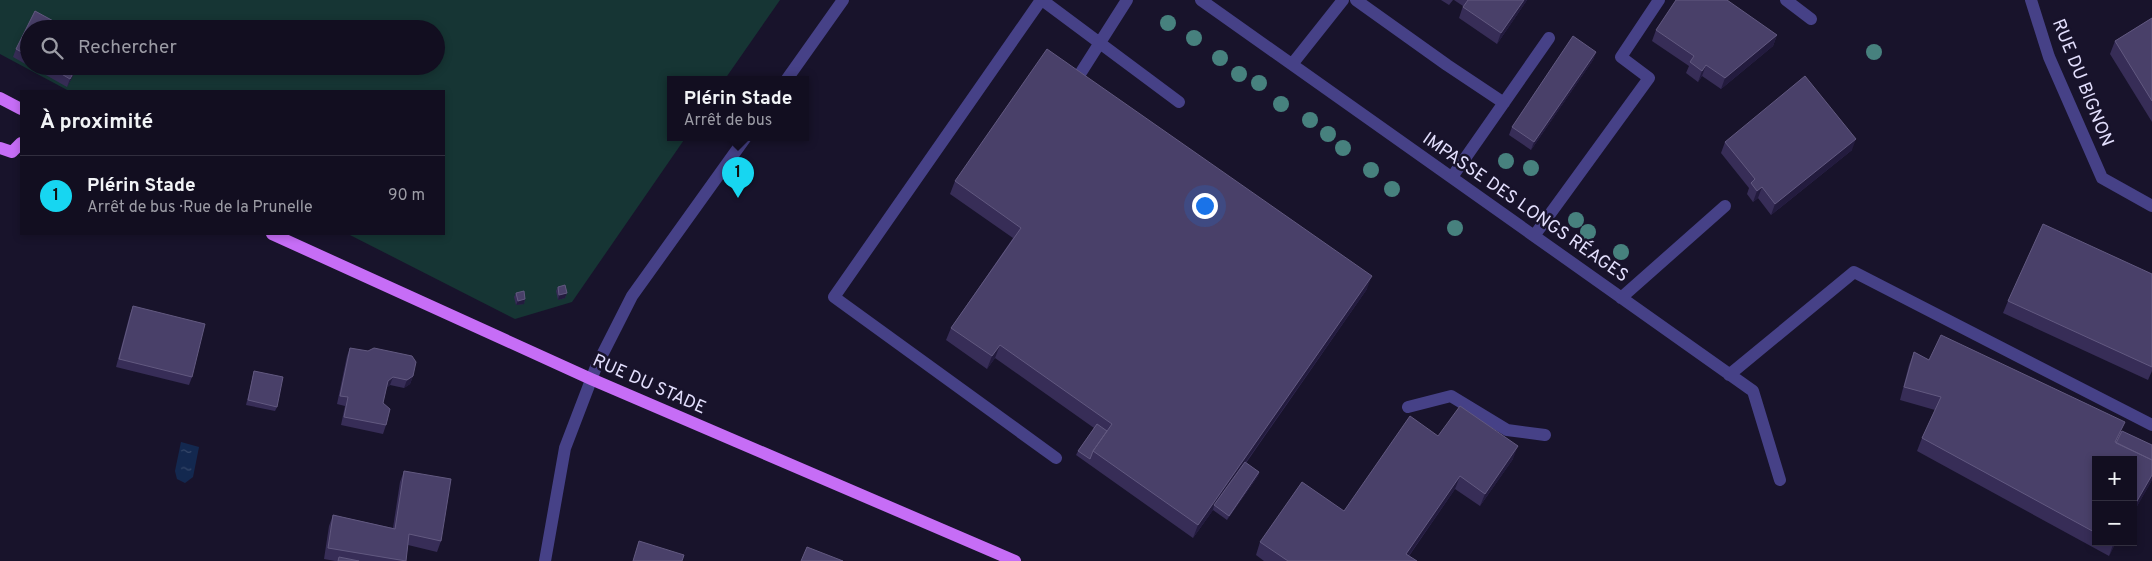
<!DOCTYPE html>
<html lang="fr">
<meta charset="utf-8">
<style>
:root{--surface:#120e20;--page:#1f1c2d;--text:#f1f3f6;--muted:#9c9ca5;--line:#312e3e;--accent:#17d6f1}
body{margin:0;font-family:Overpass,sans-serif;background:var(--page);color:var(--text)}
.controls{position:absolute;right:15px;bottom:15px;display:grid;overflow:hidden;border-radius:0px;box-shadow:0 2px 8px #0003}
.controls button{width:45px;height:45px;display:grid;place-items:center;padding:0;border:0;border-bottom:1px solid var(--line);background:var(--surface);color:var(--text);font:25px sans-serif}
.you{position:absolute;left:1204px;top:205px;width:18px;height:18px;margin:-12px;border:4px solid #fff;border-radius:50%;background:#1a73e8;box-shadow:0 0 0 8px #1a73e833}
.badge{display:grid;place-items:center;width:32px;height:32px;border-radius:50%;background:var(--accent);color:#111;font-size:16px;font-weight:700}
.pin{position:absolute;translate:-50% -41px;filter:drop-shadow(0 1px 2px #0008)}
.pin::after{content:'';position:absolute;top:26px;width:18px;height:15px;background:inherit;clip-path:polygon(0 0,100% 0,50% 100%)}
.popup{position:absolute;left:667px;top:76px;width:142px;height:65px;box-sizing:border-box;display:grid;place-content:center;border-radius:0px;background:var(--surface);filter:drop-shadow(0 1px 4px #0005);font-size:16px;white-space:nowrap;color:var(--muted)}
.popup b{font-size:19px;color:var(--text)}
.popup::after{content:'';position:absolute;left:50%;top:100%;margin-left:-10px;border:10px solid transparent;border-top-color:var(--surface)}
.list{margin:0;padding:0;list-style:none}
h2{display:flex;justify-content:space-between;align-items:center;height:65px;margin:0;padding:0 20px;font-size:21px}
h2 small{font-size:16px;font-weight:400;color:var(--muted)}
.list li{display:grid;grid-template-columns:32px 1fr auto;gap:15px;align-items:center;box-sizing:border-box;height:80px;padding:0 20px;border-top:1px solid var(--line)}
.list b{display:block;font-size:19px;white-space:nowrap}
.list p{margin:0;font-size:16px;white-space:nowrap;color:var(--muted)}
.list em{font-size:16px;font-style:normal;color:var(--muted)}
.icon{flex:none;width:28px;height:28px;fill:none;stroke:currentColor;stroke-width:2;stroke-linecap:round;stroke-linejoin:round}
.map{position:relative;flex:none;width:2152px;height:561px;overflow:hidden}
.search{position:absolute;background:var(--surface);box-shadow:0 2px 8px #0003;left:20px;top:20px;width:425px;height:55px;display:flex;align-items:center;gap:12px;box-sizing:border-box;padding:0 18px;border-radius:28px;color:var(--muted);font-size:19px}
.panel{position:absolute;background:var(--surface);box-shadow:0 2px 8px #0003;left:20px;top:90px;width:425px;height:145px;border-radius:0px}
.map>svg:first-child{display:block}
.grass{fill:#163534;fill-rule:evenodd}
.water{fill:url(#water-ripples)}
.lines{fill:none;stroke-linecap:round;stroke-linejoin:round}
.minor{stroke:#464187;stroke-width:12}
.major{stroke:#c66df6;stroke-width:12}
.tree{fill:#47817e}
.wall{fill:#372d57}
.shaded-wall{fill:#231b3e}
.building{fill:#494069;stroke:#625980}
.labels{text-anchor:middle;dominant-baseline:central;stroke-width:5;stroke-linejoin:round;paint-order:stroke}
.street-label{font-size:18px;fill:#e3dffd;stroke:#18132b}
</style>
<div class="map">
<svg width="2152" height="561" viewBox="0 0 2152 561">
<defs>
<pattern id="water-ripples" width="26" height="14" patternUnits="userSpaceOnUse" patternTransform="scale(1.25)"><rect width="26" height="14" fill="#13284f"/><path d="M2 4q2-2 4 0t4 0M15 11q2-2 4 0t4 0" fill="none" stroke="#354769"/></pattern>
</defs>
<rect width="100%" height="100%" fill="#18132b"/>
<path class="grass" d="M0,0h780l-55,79h-55v58h16l-114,165 -57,17 -167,-85h96v-143h-375l-69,-37zM29,29h407v37h-407z"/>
<path class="water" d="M181,442l18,5 -6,30 -8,6 -8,-4 -2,-8z"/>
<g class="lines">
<path class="minor" d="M1041,0l-207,297 222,161
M1042,0l137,102
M1201,0l552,391 27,89
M1356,0l91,65 57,38
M1786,0l25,19
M2031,0l18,57 53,121 50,28
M1293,63l50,-63
M1080,74l47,-74
M787,79l56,-79
M1452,177l97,-139
M1534,236l115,-158 -28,-21 38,-57
M1621,298l104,-92
M1729,375l125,-103 298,153
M1408,407l43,-11 56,34 38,5
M545,561l20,-113 31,-81 36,-71 114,-159"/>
<path class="major" d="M0,98l21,11
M0,148l12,4 9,-9
M272,234l319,145 424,182"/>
</g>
<g class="tree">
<circle cx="1168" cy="23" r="8"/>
<circle cx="1194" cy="38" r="8"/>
<circle cx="1874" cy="52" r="8"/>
<circle cx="1220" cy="58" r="8"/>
<circle cx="1239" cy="74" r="8"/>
<circle cx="1259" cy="83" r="8"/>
<circle cx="1281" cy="104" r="8"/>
<circle cx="1310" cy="120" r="8"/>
<circle cx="1328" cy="134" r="8"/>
<circle cx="1343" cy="148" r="8"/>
<circle cx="1506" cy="161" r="8"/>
<circle cx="1531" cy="168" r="8"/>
<circle cx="1371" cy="170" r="8"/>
<circle cx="1392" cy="189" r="8"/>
<circle cx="1576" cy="220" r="8"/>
<circle cx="1455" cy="228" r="8"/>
<circle cx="1588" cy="232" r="8"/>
<circle cx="1621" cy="252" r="8"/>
</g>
<path class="wall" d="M1441,0h12l-4,5z
M1454,0h73l-30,44 -38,-26 4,-12z
M2152,18v104l-42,-68 5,-13z
M29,29v37l-16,-9 3,-8z
M1656,30l121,5 -4,11 -52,43 -19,-13 -4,6 -12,-9 3,-7 -37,-25z
M1596,52l-3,8 -62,90 -22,-15 3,-8z
M30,66h48l-11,21z
M1725,142l127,8 -81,65 -13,-17 -5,4 -6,-8 2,-6 -28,-35z
M955,181l412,108 -121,174 13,9 -1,4 -31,44 -14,-10 -20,28 -117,-83 2,-4 16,-23 -99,-70 -8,11 -41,-29 5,-12 62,-90 -63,-44z
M2152,274v97l-4,9 -145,-67 5,-12z
M558,287l9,6 -2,5 -7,2 -2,-9z
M516,293l9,6 -1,5 -8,1 -2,-8z
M133,306l59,71 -3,8 -73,-18 14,-53z
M350,348l63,28 -3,8 -6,4 -14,-3 -4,3 -3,15 3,22 -3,9 -42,-9 4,-19 -8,-2 10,-48z
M1914,352l15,8 193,71 30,14v35l-19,33 -37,-53v82h20l-7,14 -192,-105 5,-13 13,-28 -35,-10 9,-35z
M254,371l23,36 -2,4 -29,-6z
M1438,436l75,23 -33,47 -25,-17 -46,67 8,5h-153l-8,-6 4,-13 84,-31z
M404,471l37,70 -4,11 -29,-7 -2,16h-71l-11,-2 5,-33 4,-11 60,13 7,-46z"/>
<path class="shaded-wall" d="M1524,0h3l-30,44 4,-11z
M1777,35l-4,11 -52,43 4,-11z
M1596,52l-3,8 -62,90 3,-8z
M1706,65l-4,11 -4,6 4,-11z
M77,66h1l-11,21 3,-8z
M1856,139l-4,11 -81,65 4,-11z
M1762,187l-4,11 -5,4 4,-11z
M1372,276l-5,13 -152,217 -1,-1 -1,5 -20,28 5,-13z
M567,293l-2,5 -7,2 1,-5z
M525,299l-1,5 -8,1 2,-4z
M1000,345l-5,13 -8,11 5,-13z
M413,376l-3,8 -6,4 3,-8z
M393,377l-3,8 -5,4 3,-8z
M1518,446l-5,13 -33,47 5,-12z
M1259,472l-1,4 -31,44 2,-4z
M2152,475v5l-19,33v-5z
M1460,476l-5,13 -50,72 1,-7z
M2114,542h2l-7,14z"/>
<path class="building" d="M1468,0h56l-23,33 -38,-26z
M1676,0h51l50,35 -52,43 -19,-13 -4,6 -12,-9 4,-6 -38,-26z
M35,11l33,18h-39v27l-13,-7z
M2152,18v83l-37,-60z
M1573,36l23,16 -62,90 -22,-15z
M1047,49l325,227 -174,249 -105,-74 19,-27 -112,-79 -8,11 -41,-28 70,-100 -66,-47z
M48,66h29l-7,13z
M1805,76l51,63 -81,65 -13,-17 -5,4 -6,-8 4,-4 -30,-37z
M2043,224l109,50v93l-144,-66z
M565,285l2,8 -8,2 -1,-8z
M524,291l1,8 -7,2 -2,-8z
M133,306l72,18 -13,53 -73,-18z
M1941,335l184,87 -10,20 37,18v15l-19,33v-48h-37v73l-174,-95 19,-41 -37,-10 10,-35 15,8z
M350,348l18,3 6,-3 38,8 4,6 -3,14 -6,4 -14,-3 -5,4 -5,22 7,6 -4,16 -42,-8 4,-20 -8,-1z
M254,371l29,6 -6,30 -29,-7z
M1460,406l58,40 -33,48 -25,-18 -54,78 11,7h-129l-28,-19 42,-60 42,29 66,-95 28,20z
M1097,424l10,7 -14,20 -3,8 -12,-8z
M2122,431l30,14v15l-36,-17z
M1245,462l14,10 -30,44 -15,-11z
M404,471l47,8 -10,62 -32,-7 -3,27 -78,-13 5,-33 62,14z
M639,541l45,14 -2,6h-49z
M807,547l36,14h-42z
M339,557l20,4h-21z"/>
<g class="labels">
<g class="street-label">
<text transform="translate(2082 83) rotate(68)">RUE DU BIGNON</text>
<text transform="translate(1525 208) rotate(35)">IMPASSE DES LONGS RÉAGES</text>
<text transform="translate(649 385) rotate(24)">RUE DU STADE</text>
</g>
</g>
</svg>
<div class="controls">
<button>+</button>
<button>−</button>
</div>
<div class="you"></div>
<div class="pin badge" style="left:738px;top:198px">1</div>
<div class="popup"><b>Plérin Stade</b>Arrêt de bus</div>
<div class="search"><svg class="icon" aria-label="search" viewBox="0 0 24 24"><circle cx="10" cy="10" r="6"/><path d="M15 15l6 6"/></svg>Rechercher</div>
<section class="panel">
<h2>À proximité<small></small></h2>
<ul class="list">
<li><span class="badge">1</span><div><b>Plérin Stade</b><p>Arrêt de bus · Rue de la Prunelle</p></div><em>90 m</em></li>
</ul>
</section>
</div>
